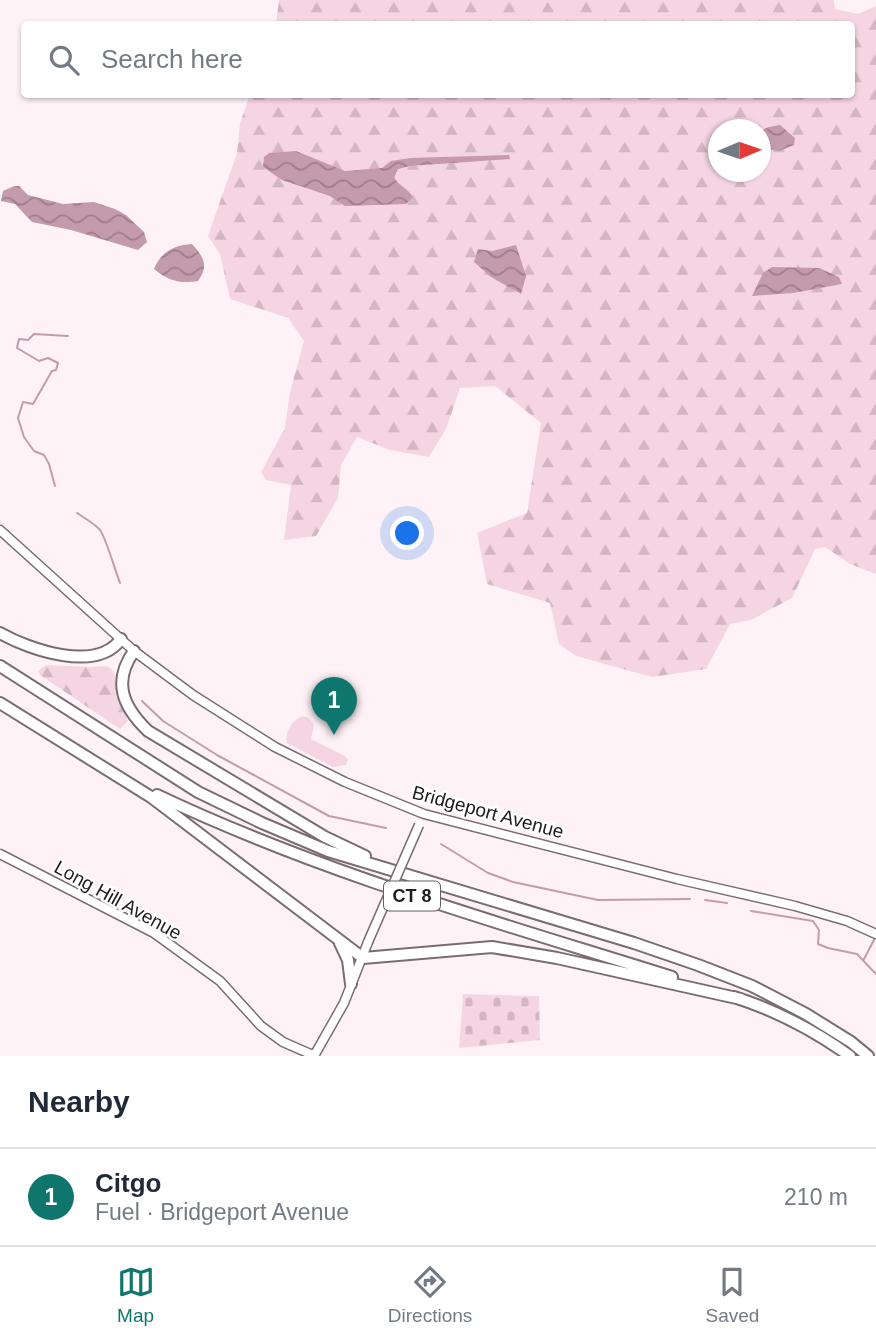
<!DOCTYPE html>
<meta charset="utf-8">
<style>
:root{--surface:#fff;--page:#f6f6f7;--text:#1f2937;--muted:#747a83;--line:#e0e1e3;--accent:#0f766e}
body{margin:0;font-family:Arial,sans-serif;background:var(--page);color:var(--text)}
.compass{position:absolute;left:708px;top:119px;width:63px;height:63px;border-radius:50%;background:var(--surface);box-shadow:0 2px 5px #0004;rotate:88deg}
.you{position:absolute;left:408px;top:534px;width:24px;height:24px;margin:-18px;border:5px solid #fff;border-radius:50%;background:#1a73e8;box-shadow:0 0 0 10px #1a73e833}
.badge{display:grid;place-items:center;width:46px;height:46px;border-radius:50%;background:var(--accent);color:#fff;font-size:23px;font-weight:700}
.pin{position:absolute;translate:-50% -58px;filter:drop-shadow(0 2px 4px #0008)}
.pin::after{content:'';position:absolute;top:37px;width:24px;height:21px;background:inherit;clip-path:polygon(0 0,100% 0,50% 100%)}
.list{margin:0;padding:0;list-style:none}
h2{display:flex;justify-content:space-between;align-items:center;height:91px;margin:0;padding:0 28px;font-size:30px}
h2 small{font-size:23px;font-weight:400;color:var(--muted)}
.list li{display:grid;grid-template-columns:46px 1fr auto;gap:21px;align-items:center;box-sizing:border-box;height:98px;padding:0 28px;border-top:2px solid var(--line)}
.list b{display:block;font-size:26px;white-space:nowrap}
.list p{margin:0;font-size:23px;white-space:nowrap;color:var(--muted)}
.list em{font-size:23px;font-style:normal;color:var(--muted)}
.icon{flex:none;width:38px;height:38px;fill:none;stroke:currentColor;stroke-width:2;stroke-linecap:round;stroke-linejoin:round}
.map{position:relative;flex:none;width:876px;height:1056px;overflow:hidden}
.search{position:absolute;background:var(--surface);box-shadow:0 2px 5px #0004;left:21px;right:21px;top:21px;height:77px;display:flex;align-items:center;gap:18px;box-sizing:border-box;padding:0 24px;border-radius:7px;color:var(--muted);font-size:26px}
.sheet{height:189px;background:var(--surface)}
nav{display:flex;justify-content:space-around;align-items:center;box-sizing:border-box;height:98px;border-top:2px solid var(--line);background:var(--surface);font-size:19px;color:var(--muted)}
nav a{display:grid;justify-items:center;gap:4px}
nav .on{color:var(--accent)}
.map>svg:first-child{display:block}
.grass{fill:#f6d5e3}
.forest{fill:url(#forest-firs);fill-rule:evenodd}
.cemetery{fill:url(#cemetery-stones)}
.water{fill:url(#water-waves)}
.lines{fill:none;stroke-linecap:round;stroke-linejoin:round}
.stream{stroke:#c49aad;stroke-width:2}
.secondary-casing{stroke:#7a6d72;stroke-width:11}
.highway-casing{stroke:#7a6d72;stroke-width:14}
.secondary{stroke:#fff;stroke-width:8}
.highway{stroke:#fff;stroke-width:10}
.secondary-bridge-casing{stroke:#7a6d72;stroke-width:11;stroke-linecap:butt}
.secondary-bridge{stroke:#fff;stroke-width:8}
.labels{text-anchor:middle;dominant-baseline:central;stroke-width:5;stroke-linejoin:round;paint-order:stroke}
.shield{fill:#fff;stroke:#646062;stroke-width:2}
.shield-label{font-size:18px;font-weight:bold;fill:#211c1e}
.street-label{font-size:19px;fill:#211c1e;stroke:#fff}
</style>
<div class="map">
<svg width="876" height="1056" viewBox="0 0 876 1056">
<defs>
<pattern id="forest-firs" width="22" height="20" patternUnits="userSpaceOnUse" patternTransform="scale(1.75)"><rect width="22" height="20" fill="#f6d5e3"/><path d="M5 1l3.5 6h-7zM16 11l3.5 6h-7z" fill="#d3b6c2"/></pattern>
<pattern id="cemetery-stones" width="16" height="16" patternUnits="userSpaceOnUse" patternTransform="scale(1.75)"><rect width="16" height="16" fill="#f6d5e3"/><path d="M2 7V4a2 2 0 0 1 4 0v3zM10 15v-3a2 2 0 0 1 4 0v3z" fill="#d3b6c2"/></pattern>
<pattern id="water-waves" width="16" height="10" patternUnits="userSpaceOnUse" patternTransform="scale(1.75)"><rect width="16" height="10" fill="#c49aad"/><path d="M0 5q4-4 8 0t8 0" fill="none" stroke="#9f7d8c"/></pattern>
</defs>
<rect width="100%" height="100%" fill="#fef2f7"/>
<path class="grass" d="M303,716l6,2 5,7 -3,14 34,17 3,4 -2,5 -13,2 -46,-24c-3,-11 6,-24 16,-27z"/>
<path class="forest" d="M279,0h555l1,9 23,5 18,-8v568l-26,-10 -25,-17 -10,2 -23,49 -41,22 -21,4 -24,45 -54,8 -76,-21 -17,-12 -9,-41 -63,-19 -10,-51 50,-20 14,-90 -46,-37 -35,2 -14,41 -17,28 -39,-7 -33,-13 -16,28 -3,33 -22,38 -32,4 7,-55 -25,-5 -5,-8 24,-44 5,-36 14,-51 -16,-23 -58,-19 -10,-45 -12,-18 29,-83 3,-30 10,-28 602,-1v-70h-576zM718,130h42v42h-42z
M46,665l45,2 15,-1 6,3 3,7 1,18 12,27 -8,8 -80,-54 -2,-4z"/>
<path class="cemetery" d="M463,994l76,2 1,44 -81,8z"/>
<path class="water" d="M780,125l15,13 -1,7 -15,6 -11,-2 -7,-11 1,-8 7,-3z
M296,151l49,20 37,-3 9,-7 19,-3 99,-3 1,4 -100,7 -12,3 -4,9c6,8 14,11 19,19l-7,7 -61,2 -15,-10 -48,-16 -19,-13 1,-10 5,-4z
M14,186h5l9,9 35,9 31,-2 21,7 11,6 18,17 3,10 -9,8 -67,-20 -39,-8 -17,-18 -14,-3 2,-10z
M192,244c12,13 17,22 6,37 -19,3 -29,0 -44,-12 7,-17 20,-24 38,-25z
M516,245l10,31 -5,18 -30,-17 -17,-15 4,-13 14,2z
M772,267l47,1 20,9 3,7 -49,9 -41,3 11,-23z"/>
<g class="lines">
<path class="stream" d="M55,486l-6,-22 -5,-9 -10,-4 -10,-14 -6,-19 5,-16 10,2 19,-33 4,-1 2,-7 -10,-5 -9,3 -22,-13 2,-9 9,1 6,-6 34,2
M77,513c7,5 17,10 23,17 6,8 15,40 20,53
M142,701l21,20 54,34 112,61 57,12
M441,844l47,29 25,9 85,18 92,-1
M705,900l22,3
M751,911l62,10 6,9 -1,14 10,4 29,6 19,20
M864,959l10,-19"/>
<defs>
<path id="secondary" d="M0,530l134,121 59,44 82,52 70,35 79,32 253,65 118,27 52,15 29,13
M0,854l154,79 66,48 41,45 22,16 32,14
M314,1056l30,-53 24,-61"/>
<path id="highway" d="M0,633c30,17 97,40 121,6
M134,651c-22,31 -11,56 14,80l177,106 40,19
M0,666l198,126 64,31 66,28 306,92 64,22 54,21 54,28 45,28 17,14
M0,703l151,94 212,161 129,-11 65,11 184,41
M157,795c167,79 340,127 515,182
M340,943l8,17 3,24
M734,997c41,13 81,34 116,59"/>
</defs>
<use href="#secondary" class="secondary-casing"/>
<use href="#highway" class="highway-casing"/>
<use href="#secondary" class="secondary"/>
<use href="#highway" class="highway"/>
<defs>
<path id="secondary-bridge" d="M368,942l51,-117"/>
</defs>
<use href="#secondary-bridge" class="secondary-bridge-casing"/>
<use href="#secondary-bridge" class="secondary-bridge"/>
</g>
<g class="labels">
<rect class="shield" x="384" y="881.5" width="56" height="29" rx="5"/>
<g class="shield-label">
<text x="412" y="896">CT 8</text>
</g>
<g class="street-label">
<text transform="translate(488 812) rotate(15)">Bridgeport Avenue</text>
<text transform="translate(118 900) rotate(29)">Long Hill Avenue</text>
</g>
</g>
</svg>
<svg class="compass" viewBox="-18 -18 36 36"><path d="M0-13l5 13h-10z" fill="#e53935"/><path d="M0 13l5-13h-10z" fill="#747a83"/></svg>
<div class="you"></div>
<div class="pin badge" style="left:334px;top:735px">1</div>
<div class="search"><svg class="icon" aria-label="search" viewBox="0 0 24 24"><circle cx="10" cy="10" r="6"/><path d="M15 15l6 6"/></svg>Search here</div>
</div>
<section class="sheet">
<h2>Nearby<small></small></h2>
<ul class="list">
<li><span class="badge">1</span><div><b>Citgo</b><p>Fuel · Bridgeport Avenue</p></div><em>210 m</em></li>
</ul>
</section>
<nav>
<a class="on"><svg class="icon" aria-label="map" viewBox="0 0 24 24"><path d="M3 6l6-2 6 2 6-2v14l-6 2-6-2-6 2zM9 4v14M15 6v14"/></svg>Map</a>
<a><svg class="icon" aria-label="directions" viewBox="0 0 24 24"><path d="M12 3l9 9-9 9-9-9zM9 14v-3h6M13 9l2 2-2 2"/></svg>Directions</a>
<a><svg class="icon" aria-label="saved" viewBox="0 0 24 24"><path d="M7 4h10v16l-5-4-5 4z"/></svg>Saved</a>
</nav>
